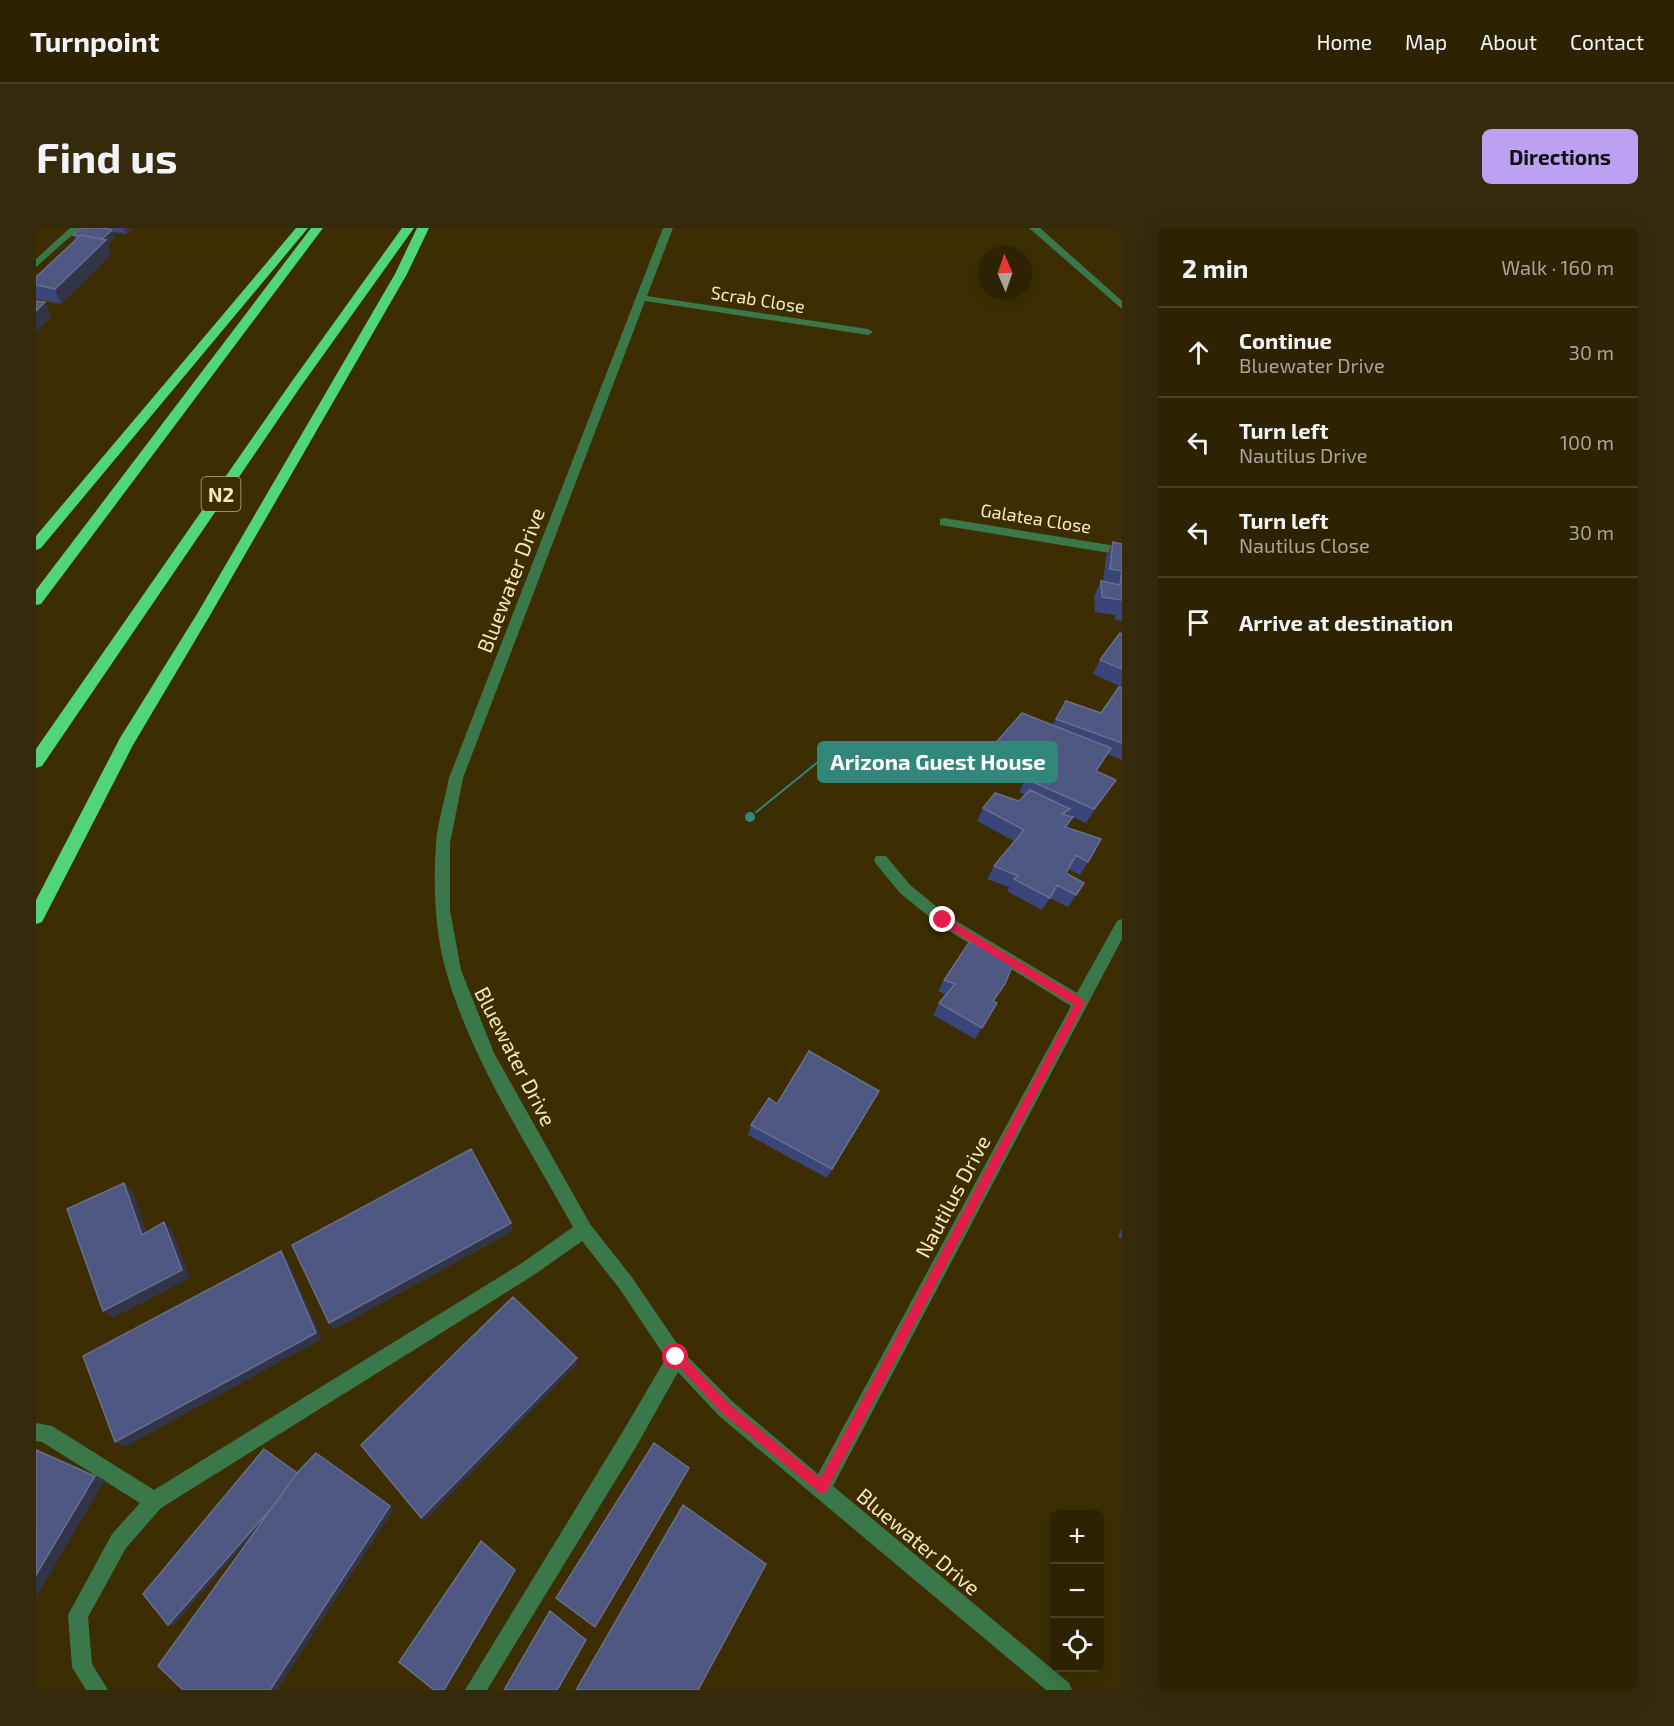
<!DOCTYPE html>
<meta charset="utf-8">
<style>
:root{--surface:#2d2202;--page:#352a0c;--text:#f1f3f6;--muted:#a7a499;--line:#483f24;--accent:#bca0f2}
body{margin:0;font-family:"Exo 2",sans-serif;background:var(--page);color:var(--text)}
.controls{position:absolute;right:18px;bottom:18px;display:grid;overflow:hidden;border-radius:9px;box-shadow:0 6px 24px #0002}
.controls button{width:54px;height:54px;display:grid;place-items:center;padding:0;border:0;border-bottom:2px solid var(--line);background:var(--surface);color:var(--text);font:30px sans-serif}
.compass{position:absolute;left:942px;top:18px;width:54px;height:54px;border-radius:50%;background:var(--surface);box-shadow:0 6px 24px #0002;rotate:358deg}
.stop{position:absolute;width:18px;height:18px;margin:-14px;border:4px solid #e11d48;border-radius:50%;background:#fff}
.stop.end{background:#e11d48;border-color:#fff;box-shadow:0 2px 6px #0008}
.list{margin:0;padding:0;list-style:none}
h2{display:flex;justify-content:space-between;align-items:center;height:78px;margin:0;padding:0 24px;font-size:26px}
h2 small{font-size:20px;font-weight:400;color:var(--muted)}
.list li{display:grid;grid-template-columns:39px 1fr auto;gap:18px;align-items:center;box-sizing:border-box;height:90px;padding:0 24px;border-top:2px solid var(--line)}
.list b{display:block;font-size:22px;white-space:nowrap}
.list p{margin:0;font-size:20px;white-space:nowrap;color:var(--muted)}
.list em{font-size:20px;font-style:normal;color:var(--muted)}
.icon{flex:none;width:33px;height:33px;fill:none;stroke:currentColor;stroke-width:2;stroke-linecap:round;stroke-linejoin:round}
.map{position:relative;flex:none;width:1086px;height:1462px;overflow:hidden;border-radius:9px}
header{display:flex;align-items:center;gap:36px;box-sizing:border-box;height:84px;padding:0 30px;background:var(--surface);border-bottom:2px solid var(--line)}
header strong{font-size:28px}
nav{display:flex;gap:33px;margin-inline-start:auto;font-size:21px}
.intro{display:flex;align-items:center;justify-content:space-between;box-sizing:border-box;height:144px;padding:0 36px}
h1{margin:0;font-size:42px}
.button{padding:15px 27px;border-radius:9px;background:var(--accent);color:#111;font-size:21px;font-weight:700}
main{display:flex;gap:36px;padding:0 36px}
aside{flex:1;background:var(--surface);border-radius:9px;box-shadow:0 6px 24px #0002}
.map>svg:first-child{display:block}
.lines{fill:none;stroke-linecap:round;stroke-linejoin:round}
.minor{fill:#3a784a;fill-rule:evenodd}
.highway{fill:#51d579;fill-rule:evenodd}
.wall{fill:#3a467a}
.shaded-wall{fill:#323547}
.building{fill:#4e5782;stroke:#686e8c;stroke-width:1.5}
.route{fill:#e11d48}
.labels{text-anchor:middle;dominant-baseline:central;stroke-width:4.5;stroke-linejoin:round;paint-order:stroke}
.far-street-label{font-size:18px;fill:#f4e7c1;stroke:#3c2e02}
.shield{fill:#3c2e02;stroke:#bdb088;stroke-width:1.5}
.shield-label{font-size:20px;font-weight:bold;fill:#f4e7c1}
.street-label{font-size:21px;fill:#f4e7c1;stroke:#3c2e02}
.leader{fill:none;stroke:#31877a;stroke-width:2}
.callout-dot{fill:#31877a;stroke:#3c2e02;stroke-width:2}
.callout{fill:#31877a;stroke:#31877a;stroke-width:2}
.callout-label{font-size:22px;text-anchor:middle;font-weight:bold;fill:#fff}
</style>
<header>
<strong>Turnpoint</strong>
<nav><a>Home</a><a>Map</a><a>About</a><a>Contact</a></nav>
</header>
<div class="intro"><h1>Find us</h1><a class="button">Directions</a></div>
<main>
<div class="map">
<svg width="1086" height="1462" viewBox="0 0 1086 1462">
<rect width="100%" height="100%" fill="#3c2e02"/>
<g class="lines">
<path class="minor" d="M34,0h10l-44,39v-8z
M627,0h10l-26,68 221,33 5,3 -5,3 -223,-34 -182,477 -13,65v67l11,60 33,83 96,171 41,52 51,75 51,51 85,72 253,-468 -133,-82 -38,-31 -24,-29 -2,-4 2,-4h10l24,29 38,31 129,77 40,-72 5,-2v20l-289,547 236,197 3,7h-26l-327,-274 -41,-44 -42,75 -149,243h-22l157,-257 44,-75 -47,-70 -37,-47 -48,34 -373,233 -35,40 -38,69 4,47 16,26h-22l-14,-23 -4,-52 44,-81 28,-31 -98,-61 -6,-1v-18l16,3 102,64 368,-227 51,-36c-45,-82 -101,-165 -127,-256 -11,-39 -13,-85 -10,-126 1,-22 9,-45 13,-67z
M993,0h11l82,73v8z
M908,290l178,29v8l-182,-30v-6z"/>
<path class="highway" d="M260,0h12l-267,320 -5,2v-14z
M275,0h12l-282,376 -5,1v-15z
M366,0h12l-115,161 -257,377 -6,2v-19l254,-365z
M381,0h12l-22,46 -198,343 -76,128 -91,177 -6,2v-24l84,-162 77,-124 198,-340z"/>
</g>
<path class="wall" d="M72,0h25l-7,6 -13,-2 2,6 -7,6 3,11 -50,49 -25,-5v-22l39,-37 -2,-5 35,-6z
M1077,314l9,2v77l-7,-1v-5l-20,-3 -1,-16 7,-15 2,1 3,-25z
M1086,406v53l-29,-13 7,-14z
M1086,460v72l-15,-6 -10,17 10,22 -21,30 -19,-9 -1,1 7,2 -6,10 21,35 -8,13 -11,-6 -3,4 18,10 -16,24 -18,-9 -8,12 -35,-19 2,-4 -22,-8 7,-13 20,-25 -37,-20 6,-13 36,-7 6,-6 -6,-3 6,-12 -40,-18 6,-14 61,-23 4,-6 45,-6z
M908,752l53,23 -22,36 -42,-24 6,-12 7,-8 -8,-4z
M843,863l-52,87 -79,-43 3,-10z
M1086,1000v11l-4,-3z"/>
<path class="shaded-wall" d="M88,0h9l-7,6z
M76,2l3,8 -7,6 3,11 -50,49 -6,-15 45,-48z
M9,74l6,16 -15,14v-21z
M1080,552l-9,13 -21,30 8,-14z
M843,863l-5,10 -47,77 5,-9z
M88,955l9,9 17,51 -8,-8z
M128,994l8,8 18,48 -77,40 -10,-7z
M475,995l2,8 -179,99 -5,-7z
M245,1023l6,8 35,80 -197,108 -10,-5z
M541,1130v6l-152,157 -4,-3z
M0,1221l69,31 -69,117z
M264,1247l3,2 -130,149 -5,-1z
M354,1278l4,3 -117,181h-7z
M479,1342l1,1 -71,119h-1z"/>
<path class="building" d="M45,0h22l9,2 -10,9 -21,-4 -1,1 -7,-1z
M45,7l25,5 -51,49 -19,-4v-8z
M0,73l9,1 -9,9z
M1077,314l9,2v56l-20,-3 -1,-16 19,4 2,-14 -12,-2z
M1084,405l2,1v35l-22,-9z
M1083,459l3,1v55l-66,-24 10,-18 35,12z
M986,485l89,35 -15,23 20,9 -22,29 -68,-30 9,-11 -44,-20z
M994,562l40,19 -8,5 11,3 -8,10 36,12 -13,23 -12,-7 -10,18 18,10 -8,12 -19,-10 -7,13 -36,-19 4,-3 -24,-10 30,-36 -41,-22 12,-15 24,8z
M934,713l43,23 -8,20 -12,17 4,2 -15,25 -43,-25 16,-19 -11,-4z
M773,823l70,40 -47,78 -81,-44 18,-27 8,6z
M435,921l40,74 -182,100 -37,-78z
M88,955l18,52 22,-13 18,48 -79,41 -36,-102z
M245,1023l35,82 -201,109 -32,-86z
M477,1069l64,61 -156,160 -60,-73z
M618,1215l35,25 -94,159 -39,-29z
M228,1221l33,24 -21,30 -108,122 -25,-31z
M0,1222l59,26 -59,99z
M280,1225l74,53 -120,184h-87l-25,-24 139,-193z
M647,1277l83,59 -68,126h-122z
M445,1313l34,29 -71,120h-10l-35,-28z
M514,1383l36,29 -29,50h-53z"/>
<path class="route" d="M907,688l141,84 1,3 -259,489 -5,2 -99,-81 -52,-56 6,-6 5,2 49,52 90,73 254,-473 -134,-82 -1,-3z"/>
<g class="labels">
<g class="far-street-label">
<text transform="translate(722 71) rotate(9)">Scrab Close</text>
<text transform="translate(1000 290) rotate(9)">Galatea Close</text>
</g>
<rect class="shield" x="165.5" y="249" width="39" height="34" rx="4.5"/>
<g class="shield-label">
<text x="185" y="266">N2</text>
</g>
<g class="street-label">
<text transform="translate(474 352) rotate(-69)">Bluewater Drive</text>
<text transform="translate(480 828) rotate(63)">Bluewater Drive</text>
<text transform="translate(916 968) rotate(-62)">Nautilus Drive</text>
<text transform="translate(883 1313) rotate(40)">Bluewater Drive</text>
</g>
</g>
<path class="leader" d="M714 589L782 534"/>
<circle class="callout-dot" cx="714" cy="589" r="6"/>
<rect class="callout" x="782" y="514" width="239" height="40" rx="6"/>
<g class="callout-label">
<text x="902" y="542">Arizona Guest House</text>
</g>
</svg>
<div class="controls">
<button>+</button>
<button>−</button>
<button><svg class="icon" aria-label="locate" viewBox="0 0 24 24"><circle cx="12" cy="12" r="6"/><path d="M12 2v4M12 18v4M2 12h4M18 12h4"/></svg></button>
</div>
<svg class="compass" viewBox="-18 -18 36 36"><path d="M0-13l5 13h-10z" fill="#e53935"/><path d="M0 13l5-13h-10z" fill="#a7a499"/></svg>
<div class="stop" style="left:640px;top:1129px"></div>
<div class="stop end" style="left:907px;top:692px"></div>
</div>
<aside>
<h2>2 min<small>Walk · 160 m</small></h2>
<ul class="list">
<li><svg class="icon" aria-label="ahead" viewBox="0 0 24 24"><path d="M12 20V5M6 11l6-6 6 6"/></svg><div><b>Continue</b><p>Bluewater Drive</p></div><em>30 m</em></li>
<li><svg class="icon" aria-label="left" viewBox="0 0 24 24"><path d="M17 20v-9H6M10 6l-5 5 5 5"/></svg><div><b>Turn left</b><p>Nautilus Drive</p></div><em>100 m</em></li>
<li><svg class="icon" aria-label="left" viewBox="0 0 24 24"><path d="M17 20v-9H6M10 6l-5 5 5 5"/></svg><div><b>Turn left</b><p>Nautilus Close</p></div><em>30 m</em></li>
<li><svg class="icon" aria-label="arrive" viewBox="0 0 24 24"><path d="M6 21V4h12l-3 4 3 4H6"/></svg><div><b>Arrive at destination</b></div></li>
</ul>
</aside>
</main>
